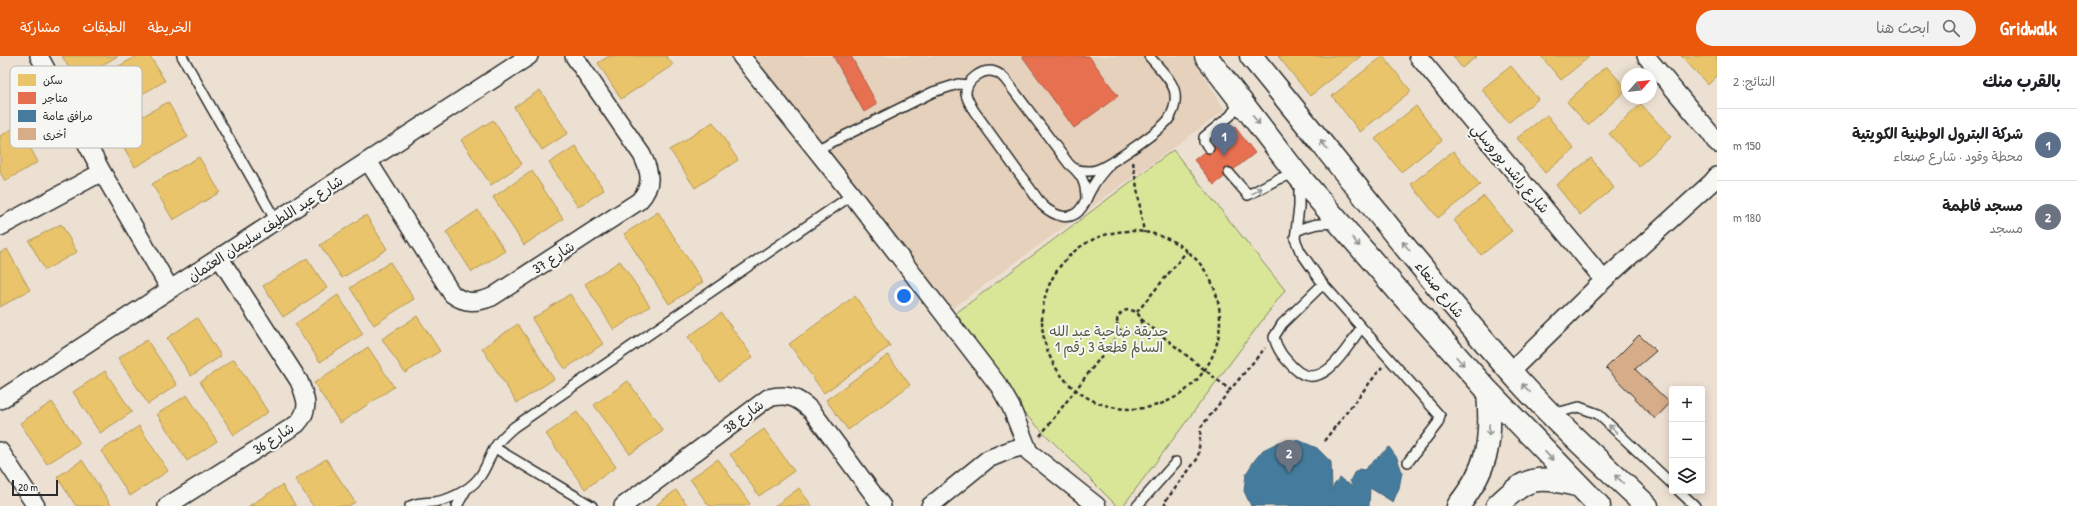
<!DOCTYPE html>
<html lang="ar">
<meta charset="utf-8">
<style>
:root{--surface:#fff;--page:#f2f2f2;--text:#202124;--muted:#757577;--line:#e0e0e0;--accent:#ea580c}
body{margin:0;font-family:"Patrick Hand","Playpen Sans Arabic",sans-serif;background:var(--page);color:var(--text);direction:rtl}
.controls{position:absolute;right:12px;bottom:12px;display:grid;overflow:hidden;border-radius:4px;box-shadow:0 2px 10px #0003}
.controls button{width:36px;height:36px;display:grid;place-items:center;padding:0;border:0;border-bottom:1px solid var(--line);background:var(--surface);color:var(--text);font:20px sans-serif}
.compass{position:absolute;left:1621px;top:12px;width:36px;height:36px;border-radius:50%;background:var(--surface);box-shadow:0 2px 10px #0003;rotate:63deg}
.scale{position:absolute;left:12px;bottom:10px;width:46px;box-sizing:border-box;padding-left:4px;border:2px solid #2b2b2b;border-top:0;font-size:11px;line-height:14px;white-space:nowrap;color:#2b2b2b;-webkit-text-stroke:3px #f6f6f2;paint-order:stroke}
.you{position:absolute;left:904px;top:240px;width:14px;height:14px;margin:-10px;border:3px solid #fff;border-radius:50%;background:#1a73e8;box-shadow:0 0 0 6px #1a73e833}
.badge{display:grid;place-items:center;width:26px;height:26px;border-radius:50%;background:var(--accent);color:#fff;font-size:13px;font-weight:700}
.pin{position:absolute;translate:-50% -33px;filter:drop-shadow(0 1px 2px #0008)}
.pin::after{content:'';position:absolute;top:21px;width:14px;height:12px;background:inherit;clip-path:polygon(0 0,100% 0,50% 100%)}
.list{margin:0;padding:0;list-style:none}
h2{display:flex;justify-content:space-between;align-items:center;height:52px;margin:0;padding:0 16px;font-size:17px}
h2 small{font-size:13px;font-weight:400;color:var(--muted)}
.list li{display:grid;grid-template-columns:26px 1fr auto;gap:12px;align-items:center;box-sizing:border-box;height:72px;padding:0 16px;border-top:1px solid var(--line)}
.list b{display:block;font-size:15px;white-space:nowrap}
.list p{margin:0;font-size:13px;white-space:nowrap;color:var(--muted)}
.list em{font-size:13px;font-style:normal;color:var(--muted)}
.icon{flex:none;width:22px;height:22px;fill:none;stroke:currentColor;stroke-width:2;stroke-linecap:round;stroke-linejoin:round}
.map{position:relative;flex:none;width:1717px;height:450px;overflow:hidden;direction:ltr}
header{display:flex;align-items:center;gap:24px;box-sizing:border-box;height:56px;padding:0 20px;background:var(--accent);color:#fff}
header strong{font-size:19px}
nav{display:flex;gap:22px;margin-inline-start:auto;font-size:14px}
.search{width:280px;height:36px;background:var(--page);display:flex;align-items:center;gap:10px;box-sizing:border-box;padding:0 14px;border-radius:22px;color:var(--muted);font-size:15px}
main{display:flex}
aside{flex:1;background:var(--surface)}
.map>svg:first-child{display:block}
.built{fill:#e5d1bc}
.green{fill:#d9e698;stroke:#828862}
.homes{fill:#e9c46a;stroke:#b09657}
.shops{fill:#e76f51;stroke:#af5b46}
.public{fill:#457b9d;stroke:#3d637b}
.building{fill:#d6ad88;stroke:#2b2b2b}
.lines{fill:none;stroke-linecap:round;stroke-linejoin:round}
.lane-casing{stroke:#2b2b2b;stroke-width:12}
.street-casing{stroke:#2b2b2b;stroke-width:20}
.secondary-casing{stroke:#2b2b2b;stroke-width:25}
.path{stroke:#2b2b2b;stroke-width:2.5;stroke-dasharray:4 3;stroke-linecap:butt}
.lane{stroke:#f6f6f2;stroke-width:9}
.street{stroke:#f6f6f2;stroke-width:17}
.secondary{stroke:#f6f6f2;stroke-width:22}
.oneway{stroke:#90908e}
.labels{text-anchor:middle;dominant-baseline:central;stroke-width:4;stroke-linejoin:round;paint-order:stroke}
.street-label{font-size:14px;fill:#2b2b2b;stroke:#f6f6f2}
.park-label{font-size:14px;fill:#565a46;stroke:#f6f6f2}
.key{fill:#f6f6f2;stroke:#b9b9b6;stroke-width:1}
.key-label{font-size:11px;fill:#2b2b2b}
</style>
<header>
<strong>Gridwalk</strong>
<div class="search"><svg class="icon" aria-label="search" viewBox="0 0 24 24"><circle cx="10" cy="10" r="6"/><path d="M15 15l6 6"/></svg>ابحث هنا</div>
<nav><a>الخريطة</a><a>الطبقات</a><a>مشاركة</a></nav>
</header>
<main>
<aside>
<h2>بالقرب منك<small>النتائج: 2</small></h2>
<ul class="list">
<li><span class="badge" style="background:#5c6f8a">1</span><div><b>شركة البترول الوطنية الكويتية</b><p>محطة وقود · شارع صنعاء</p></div><em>150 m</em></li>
<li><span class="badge" style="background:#6b7280">2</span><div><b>مسجد فاطمة</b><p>مسجد</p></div><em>180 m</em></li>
</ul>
</aside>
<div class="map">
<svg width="1717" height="450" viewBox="0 0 1717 450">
<rect width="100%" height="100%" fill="#ece0d2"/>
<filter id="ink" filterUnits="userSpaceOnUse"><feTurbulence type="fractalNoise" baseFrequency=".025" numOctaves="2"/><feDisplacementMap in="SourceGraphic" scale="8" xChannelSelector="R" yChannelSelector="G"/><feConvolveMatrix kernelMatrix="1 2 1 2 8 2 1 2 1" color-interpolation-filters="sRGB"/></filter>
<g filter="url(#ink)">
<path class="built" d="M751,0h441l33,54 -279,203z"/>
<path class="green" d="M1173,94l112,140 -162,216h-6l-94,-94 -67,-99z"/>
<path class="homes" d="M62,0h56l-42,24z
M137,0h13l15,25 -37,21 -18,-31z
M609,0h57l7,9 -52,34 -23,-36z
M1278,0h83l-51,40z
M1383,0l28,35 -51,41 -28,-36z
M1453,0h24l-15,12z
M1541,0h47l1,1 -28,23z
M1681,0h36v20l-9,9z
M1511,10l27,33 -30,24 -26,-34z
M1606,10l21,23 -39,36 -21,-23z
M540,34l28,43 -26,17 -28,-43z
M168,46l20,35 -53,30 -20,-35z
M1641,48l30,33 -32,29 -30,-32z
M1416,50l26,34 -41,32 -26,-33z
M1547,59l27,34 -29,24 -28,-35z
M493,64l29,44 -31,21 -30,-45z
M713,66l25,38 -43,28 -25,-38z
M18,70l20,36 -33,19 -5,-9v-36z
M575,90l29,44 -26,17 -29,-44z
M1453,95l27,34 -42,33 -27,-34z
M199,101l21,35 -47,28 -21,-36z
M1591,102l23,30 -34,27 -24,-30z
M532,115l31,48 -39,26 -31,-48z
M1484,140l28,35 -31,24 -27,-35z
M478,154l27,41 -33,21 -26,-40z
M658,156l45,70 -34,22 -45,-70z
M366,159l21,34 -45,29 -22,-33z
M61,168l16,28 -32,18 -16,-29z
M7,193l23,41 -30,17v-54z
M307,202l20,30 -44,29 -20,-31z
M620,205l30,45 -36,24 -29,-46z
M390,206l24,37 -40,26 -24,-37z
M570,238l33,50 -38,25 -33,-50z
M338,239l25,39 -43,28 -25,-38z
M855,240l35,50 -66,47 -35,-49z
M721,257l32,44 -34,24 -31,-44z
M417,260l23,35 -35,22 -23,-34z
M197,262l24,38 -30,20 -24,-38z
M518,268l36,55 -37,24 -35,-55z
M147,284l30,45 -29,19 -30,-46z
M368,291l26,40 -54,36 -26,-40z
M888,299l22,30 -62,45 -22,-30z
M234,303l34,53 -34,23 -34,-53z
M105,315l27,41 -32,21 -27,-41z
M628,325l35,50 -33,23 -36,-49z
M187,339l30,46 -30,20 -30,-47z
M52,346l28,41 -33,21 -27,-41z
M577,356l39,55 -31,22 -39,-55z
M139,370l29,45 -38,25 -29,-45z
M764,373l30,42 -35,25 -29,-42z
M326,403l29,43 -6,4h-36l-18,-27z
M718,403l32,45 -4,2h-37l-19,-27z
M82,404l29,45 -2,1h-33l-19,-29z
M282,429l14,21h-47z
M799,432l13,18h-37z
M676,434l12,16h-33z"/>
<path class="shops" d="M833,0h18l26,48 -13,8z
M1022,0h67l29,40 -44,32z
M1235,71l20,26 -41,32 -20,-25z"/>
<path class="public" d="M1298,384l19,8 14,14 1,28 2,-5 6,-7 5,4 8,4 -3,-5 4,-8 5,-4 5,1 25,-23 8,11 5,14 -3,16 -6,14 -23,-14 -1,18h-118l-7,-15 2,-17 8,-13 9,-11 16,-8z"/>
<path class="building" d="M1639,279l17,16 -21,18 35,34 -15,16 -49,-51z"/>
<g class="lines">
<defs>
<path id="lane" d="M182,0l94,165
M1209,92l-5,-6v-5l26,-21 10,-14
M816,94l117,-58 25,-8 10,1
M1075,113c7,2 14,3 21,1 13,-4 69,-42 74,-53 4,-7 6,-15 5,-23 -1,-13 -18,-28 -26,-38
M1229,117l19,22 30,-16 18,-6
M1299,126v25l-4,32 5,12 23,33 117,132 -2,7 -30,39
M1086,142c0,-16 -5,-24 -17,-34l-64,-85c-3,-3 -6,-6 -10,-7 -12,-4 -30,8 -29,22 1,5 5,12 8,17l68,94c11,10 29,19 40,2 4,-6 6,-13 10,-19 4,-9 11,-16 17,-23
M1296,175c14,-6 25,-9 41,-7
M1323,228l-41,40 -8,13c3,13 10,21 20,31 28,27 53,-21 67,-40
M1552,358l27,-7 19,7 74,70
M495,392l97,58
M1679,435l16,15
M410,450c9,-4 15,-3 24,-4 15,-2 34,-11 44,-23 8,-9 11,-22 17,-32 5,-8 12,-14 19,-20l338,-232
M457,450l9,-16
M1137,450l39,-44"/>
<path id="street" d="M39,0l63,116 68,117
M741,0l111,139 147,191 12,21 18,45 68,54
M1418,0l186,224
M1646,0l64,77 7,11
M368,105l84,133c13,10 25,9 40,3l147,-96c14,-15 12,-28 3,-46l-68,-99
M0,171l102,-55
M1510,316l94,-92 108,-98 5,-6
M0,344l529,-344
M0,395l36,55
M167,450l130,-82c14,-15 9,-26 2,-43l-80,-124
M623,450l145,-108c20,-5 29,-1 44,13l70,95
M930,450l58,-47 22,-9 15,-4"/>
<path id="secondary" d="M1206,0l90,117 105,121 87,97 111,115
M1251,0c86,105 169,213 259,315 42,48 91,91 137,135
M1458,450c31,-39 34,-67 30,-115
M1497,450c29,-29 40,-31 79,-21"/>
</defs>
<use href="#lane" class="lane-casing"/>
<use href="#street" class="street-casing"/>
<use href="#secondary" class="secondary-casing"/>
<path class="path" d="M1133,106l11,71
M1042 264a89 89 0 1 1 178 0a89 89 0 1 1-178 0Z
M1117 266a12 12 0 1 1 24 0a12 12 0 1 1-24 0Z
M1137,256l50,-61
M1141,263l89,71 35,-42
M1040,380l80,-104
M1324,385l58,-74
M1167,450l-3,-3 34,-45 3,-31 29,-37"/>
<use href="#lane" class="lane"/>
<use href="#street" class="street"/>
<use href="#secondary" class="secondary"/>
</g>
<defs><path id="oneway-shaft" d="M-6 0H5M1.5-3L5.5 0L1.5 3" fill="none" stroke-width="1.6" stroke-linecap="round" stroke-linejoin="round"/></defs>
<g class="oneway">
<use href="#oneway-shaft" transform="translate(1256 64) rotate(52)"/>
<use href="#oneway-shaft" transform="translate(1324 89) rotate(-129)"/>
<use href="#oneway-shaft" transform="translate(1257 135) rotate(-31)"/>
<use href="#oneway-shaft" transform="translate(1356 186) rotate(49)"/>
<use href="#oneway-shaft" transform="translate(1406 190) rotate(-129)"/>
<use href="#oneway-shaft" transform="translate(1460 305) rotate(48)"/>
<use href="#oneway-shaft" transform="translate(1526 332) rotate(-134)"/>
<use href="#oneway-shaft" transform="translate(1613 373) rotate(-137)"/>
<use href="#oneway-shaft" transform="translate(1489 374) rotate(92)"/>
<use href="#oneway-shaft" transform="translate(1549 400) rotate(47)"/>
<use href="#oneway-shaft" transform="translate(1619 423) rotate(-136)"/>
</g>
</g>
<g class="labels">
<g class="street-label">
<text transform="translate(1511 112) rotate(50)">شارع راشد بوروسلي</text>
<text transform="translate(265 172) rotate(-33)">شارع عبد اللطيف سليمان العثمان</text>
<text transform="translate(553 201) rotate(-33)">شارع 37</text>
<text transform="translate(1440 233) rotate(51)">شارع صنعاء</text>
<text transform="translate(743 360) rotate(-36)">شارع 38</text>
<text transform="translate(273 382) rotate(-33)">شارع 36</text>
</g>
<g class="park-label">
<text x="1109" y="274">حديقة ضاحية عبد الله<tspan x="1109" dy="16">السالم قطعة 3 رقم 1</tspan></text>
</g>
</g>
<rect x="10" y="10" width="132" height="82" rx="6" class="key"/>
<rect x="18" y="18" width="18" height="12" fill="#e9c46a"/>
<rect x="18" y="36" width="18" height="12" fill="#e76f51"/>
<rect x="18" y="54" width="18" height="12" fill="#457b9d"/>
<rect x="18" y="72" width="18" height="12" fill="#d6ad88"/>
<g class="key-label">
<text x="43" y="28">سكن</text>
<text x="43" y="46">متاجر</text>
<text x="43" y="64">مرافق عامة</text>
<text x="43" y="82">أخرى</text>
</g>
</svg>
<div class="controls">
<button>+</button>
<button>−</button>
<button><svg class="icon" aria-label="layers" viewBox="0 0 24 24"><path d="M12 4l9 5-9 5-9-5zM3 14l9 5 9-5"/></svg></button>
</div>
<svg class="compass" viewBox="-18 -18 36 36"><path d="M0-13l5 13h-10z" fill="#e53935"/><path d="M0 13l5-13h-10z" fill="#757577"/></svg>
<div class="scale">20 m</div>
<div class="you"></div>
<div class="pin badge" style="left:1224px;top:100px;background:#5c6f8a">1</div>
<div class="pin badge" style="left:1289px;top:417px;background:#6b7280">2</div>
</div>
</main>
